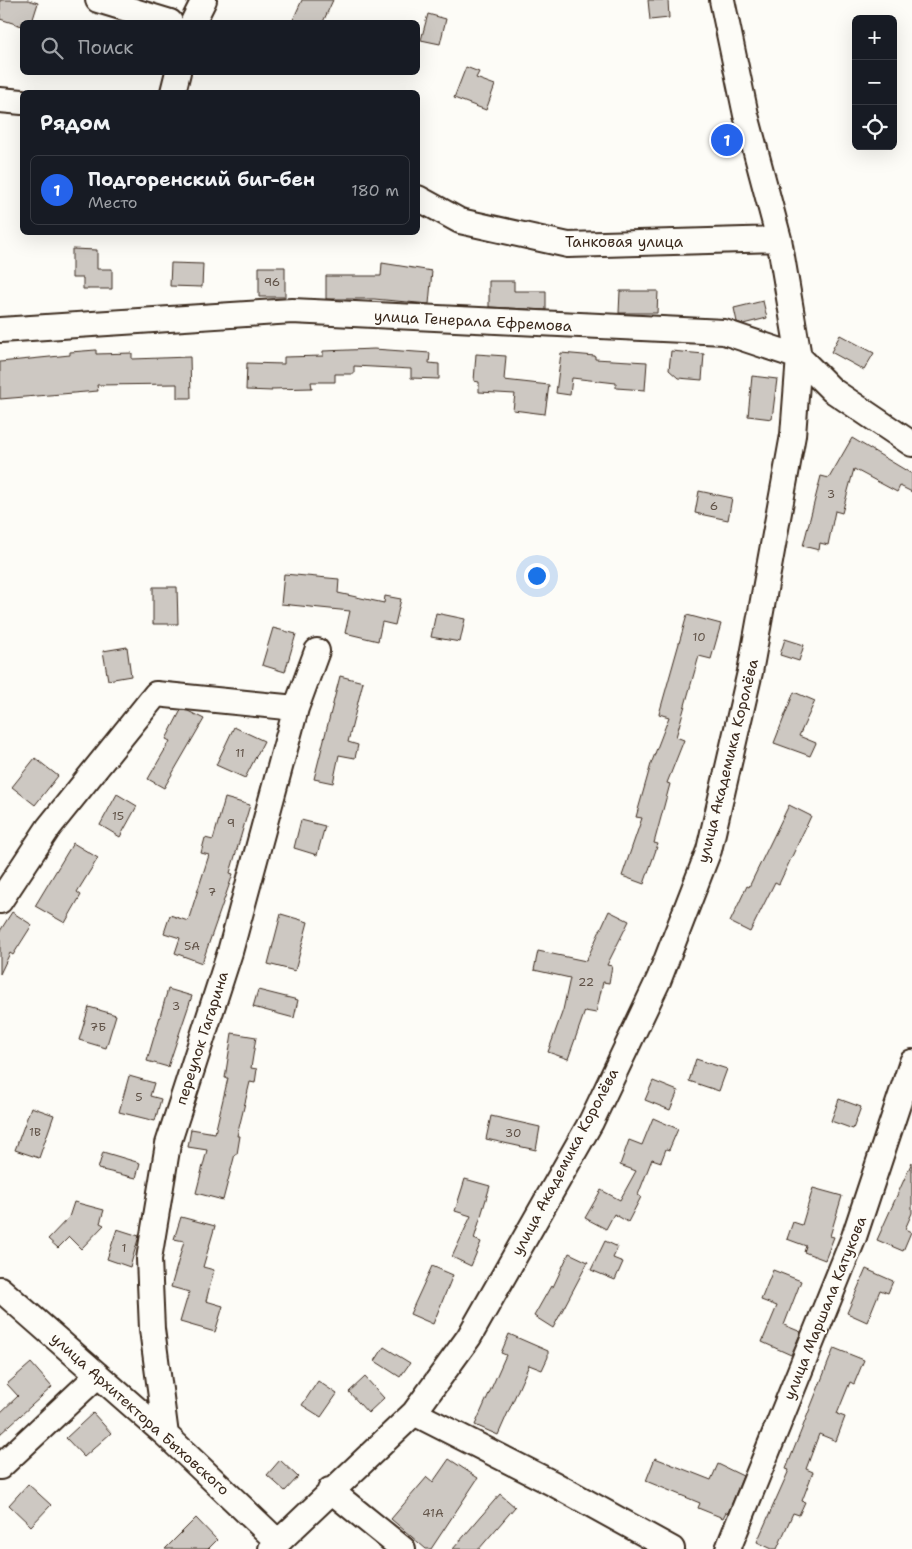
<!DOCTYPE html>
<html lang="ru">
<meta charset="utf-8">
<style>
:root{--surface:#171b24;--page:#242831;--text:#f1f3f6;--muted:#9ea1a6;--line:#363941;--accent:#2563eb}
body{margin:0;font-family:"Shantell Sans",sans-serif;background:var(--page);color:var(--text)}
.controls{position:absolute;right:15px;top:15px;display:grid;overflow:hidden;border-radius:8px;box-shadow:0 5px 20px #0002}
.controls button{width:45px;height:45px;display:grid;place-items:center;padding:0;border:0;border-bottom:1px solid var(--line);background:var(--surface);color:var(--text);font:25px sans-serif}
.you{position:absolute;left:536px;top:575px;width:18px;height:18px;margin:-12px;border:4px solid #fff;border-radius:50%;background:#1a73e8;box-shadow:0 0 0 8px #1a73e833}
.badge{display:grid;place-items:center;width:32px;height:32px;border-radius:50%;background:var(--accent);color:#fff;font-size:16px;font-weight:700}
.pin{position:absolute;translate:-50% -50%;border:2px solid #fff;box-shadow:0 1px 5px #0006}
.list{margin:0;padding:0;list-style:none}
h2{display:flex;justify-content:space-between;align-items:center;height:65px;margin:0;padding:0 20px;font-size:21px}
h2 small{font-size:16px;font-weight:400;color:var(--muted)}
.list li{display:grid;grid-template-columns:32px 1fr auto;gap:15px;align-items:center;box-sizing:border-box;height:70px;margin:0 10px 10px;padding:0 10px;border:1px solid var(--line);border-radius:8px}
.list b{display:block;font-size:19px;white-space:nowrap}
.list p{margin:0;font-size:16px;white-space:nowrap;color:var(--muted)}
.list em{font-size:16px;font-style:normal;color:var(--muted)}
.icon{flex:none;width:28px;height:28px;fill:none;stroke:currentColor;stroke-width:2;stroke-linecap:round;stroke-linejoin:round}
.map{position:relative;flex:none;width:912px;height:1549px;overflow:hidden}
.search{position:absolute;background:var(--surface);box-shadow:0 5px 20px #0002;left:20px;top:20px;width:400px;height:55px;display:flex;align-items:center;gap:12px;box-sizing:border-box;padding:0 18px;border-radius:8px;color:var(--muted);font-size:19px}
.panel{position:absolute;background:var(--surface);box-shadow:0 5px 20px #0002;left:20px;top:90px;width:400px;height:145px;border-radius:8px}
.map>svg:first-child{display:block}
.building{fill:#cdc8c2;stroke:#3b2a1e}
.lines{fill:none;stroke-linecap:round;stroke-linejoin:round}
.minor-casing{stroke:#3b2a1e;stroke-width:28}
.minor{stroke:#fdfcf7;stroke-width:24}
.labels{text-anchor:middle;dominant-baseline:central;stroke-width:4;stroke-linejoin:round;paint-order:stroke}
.number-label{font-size:12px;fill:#605247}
.street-label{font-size:15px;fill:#3b2a1e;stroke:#fdfcf7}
</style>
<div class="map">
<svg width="912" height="1549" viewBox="0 0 912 1549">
<rect width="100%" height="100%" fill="#fdfcf7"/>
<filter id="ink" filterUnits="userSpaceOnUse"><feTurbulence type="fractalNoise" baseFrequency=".02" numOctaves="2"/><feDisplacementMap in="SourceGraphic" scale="10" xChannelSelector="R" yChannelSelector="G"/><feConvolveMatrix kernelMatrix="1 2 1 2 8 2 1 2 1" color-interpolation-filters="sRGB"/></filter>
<g filter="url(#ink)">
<path class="building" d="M0,0h28l10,3 -6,19h-10v4l-22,-7z
M302,0h31l-10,22h-31z
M648,0h20l1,18 -19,2z
M428,14l18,5 -6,25 -19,-4z
M466,67l13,5 -3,6 19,7 -9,25 -32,-12z
M72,249l25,1v19h15v20h-29v-11h-11z
M171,263l32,1 -1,23 -32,-1z
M382,263l50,8 -3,33 -55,-5h-48v-23h55z
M259,267h26v30h-26z
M489,281h25v10h32v19l-57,-3z
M620,291h38l-1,22h-38z
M763,301l4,17 -24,6 -6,-2 -3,-14z
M840,335l34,18 -10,17 -33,-18z
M374,349l56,4 -1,10 10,1v15l-28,-1v-9l-57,-3v8h-19v8h-24l1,6 -40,1v2l-26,-1 1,-27 37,1v-7l39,-1v-5z
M96,350v4l36,-1v6l58,-2 1,41h-14v-14l-80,1 1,6 -98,8v-37l70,-7v-3z
M671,351l33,3 -2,26 -24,-2 -9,-8z
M561,353l34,3v3l52,3 -2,28 -29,-2v-5l-44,-5 -2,17 -14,-2z
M476,354l30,2 -2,24 45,5 -4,29 -32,-4 2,-16 -36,-2v-10l-5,-1z
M752,376l25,3 -5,40 -24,-3z
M852,438l60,36v18l-12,-6 -3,6 -43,-23 -12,44 -7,-2 -7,34 -8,-2 -1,7 -16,-4 18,-70 8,2z
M699,491l33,7 -4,22 -33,-7z
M284,574l55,5 -1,14 46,10 1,-7 16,3 -6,26 -13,-3 -4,19 -33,-8 5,-22 -69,-7z
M153,587h24l1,37h-25z
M436,613l29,6 -5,23 -29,-5z
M687,615l34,9 -10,35 -12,-3 -23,81 8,3 -17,43 3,1 -16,59 4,1 -14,40 -22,-8 20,-58 -6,-1 15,-53 18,-47 -10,-3z
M273,628l23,6 -11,38 -23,-7z
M785,639l19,6 -5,16 -19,-6z
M127,647l4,29 -23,4 -5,-29z
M340,676l23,6 -15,60 10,3 -3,13 -16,-3 -6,28 -19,-4z
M794,692l21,9 -16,35 17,7 -6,13 -36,-13z
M181,710l7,1 16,8 -40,69 -16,-9 22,-38 -4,-2z
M234,727l30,14 -19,37 -29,-13z
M35,758l23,18 -23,29 -23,-18z
M117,794l20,12 -17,31 -20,-12z
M225,798l25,7 -20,68 3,1 -31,89 -27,-10 5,-15 -16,-5 6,-18 18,6 21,-66 -8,-2 4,-15 8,2z
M789,805l22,11 -32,68 -4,-2 -25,50 -20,-10 17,-36 2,1z
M301,820l24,6 -8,29 -23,-7z
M73,843l25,15 -21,34 4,3 -16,28 -30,-17z
M609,911l20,10 -22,44 5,1 -3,17 -6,-1 -7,31 -11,-2 -17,48 -20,-7 15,-42 7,-32 -36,-8 4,-19 48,10z
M12,912l20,13 -19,30 -3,-2 -10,21v-43z
M281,914l27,8 -13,49 -27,-7z
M168,989l24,7 -24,71 -21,-6z
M258,990l40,10 -4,18 -41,-11z
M89,1007l27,8 -10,33 -27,-8z
M232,1033l24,4 -5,31 6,1 -2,14 -5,-1 -13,54h3l-3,18h-2l-12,46 -27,-7 11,-43 -19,-3 3,-18 24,4 13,-55h-3z
M696,1059l31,10 -8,22 -30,-10z
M129,1076l25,7 -4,13 11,3 -6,22 -36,-9z
M653,1081l25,10 -8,19 -25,-10z
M839,1099l22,8 -8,22 -22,-8z
M31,1107l23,8 -15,43 -24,-8z
M491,1116l49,11 -4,23 -50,-11z
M653,1118l25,11 -9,21 -3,-1 -5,13 -9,-3 -14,36 3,2 -13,25 -14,-8 -8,15 -21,-11 16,-28 19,10 16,-29 -16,-6 9,-25 13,5z
M103,1152l37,11 -4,15 -38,-9z
M912,1162v51l-7,16 6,3 -8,19 -26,-11z
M465,1179l25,7 -16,53 7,3 -10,24 -19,-9 19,-41 -16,-5z
M813,1188l29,8 -12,40 4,1 -9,23 -21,-8 2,-6 -19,-7 6,-17 9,3z
M74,1202l30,8 -4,13 4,2 -23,24 -12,-12 -11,11 -10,-9 21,-22z
M181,1217l34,9 -12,41 11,3 -8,31 17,5 -8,26 -35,-10 9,-30 -18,-5 13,-46 -10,-2z
M117,1229l22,7 -9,31 -23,-8z
M605,1241l13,6 -5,11 10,4 -8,18 -24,-10z
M569,1253l19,9 -35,66 -19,-12 17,-30 2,1z
M432,1266l21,9 -20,49 -23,-10z
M866,1269l27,12 -5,12 -8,-3 -13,32 -20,-9z
M773,1270l28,11 -17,44 17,7 -10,23 -29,-13 15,-36 -16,-6z
M509,1334l39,17v6l-6,13 -13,-5 -31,70 -23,-10 31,-70 -5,-2z
M384,1347l26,16 -10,14 -25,-16z
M834,1348l30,12 -10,24 -4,-2 -13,32 8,3 -9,24 -17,-7 -13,35 7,3 -11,29 3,1 -6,13 -6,-2 -16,36h-5l-15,-7 32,-72 -3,-1z
M31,1363l21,24 -52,47v-21l18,-17 -11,-12z
M365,1377l19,21 -16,15 -19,-21z
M318,1381l19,13 -16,23 -19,-12z
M93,1413l18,20 -27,24 -18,-19z
M655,1458l56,22 7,-16 25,12 -15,37 -2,-1 -3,6 -25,-10 2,-5 -54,-22z
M449,1459l29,19 -47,71h-5l-35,-30 36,-42 6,5z
M280,1460l18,17 -13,14 -18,-16z
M28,1484l23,21 -20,21 -22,-21z
M500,1494l15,13 -36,42h-26z
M196,1518l21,22 -9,9h-43z"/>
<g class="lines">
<defs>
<path id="minor" d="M98,0l72,22
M193,22l11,-22
M173,92l5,-20
M0,100l22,2
M418,198l42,23 108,24 211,-6
M0,330l292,-19 432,21 75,25 33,33 80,54
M0,901l49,-74 107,-133 140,14
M0,1289l166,146 112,107
M414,1413l140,71 118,65
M166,1435l-14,-106 -3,-70 19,-115 62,-192 66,-244 21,-57
M0,1467l98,-92
M330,1490l73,59
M271,1549l143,-136 55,-76 122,-215 68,-143 50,-129 41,-178 43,-237 6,-78 -20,-118 -33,-124 -24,-115
M728,1549l126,-312 58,-175"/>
</defs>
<use href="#minor" class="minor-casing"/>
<use href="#minor" class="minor"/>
</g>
</g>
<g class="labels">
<g class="number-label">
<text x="272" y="282">96</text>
<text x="831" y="494">3</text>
<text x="714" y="506">6</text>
<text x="699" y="637">10</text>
<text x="240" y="753">11</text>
<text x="118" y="816">15</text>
<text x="231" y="823">9</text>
<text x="212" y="892">7</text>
<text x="192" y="946">5А</text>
<text x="586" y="982">22</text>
<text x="176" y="1006">3</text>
<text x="98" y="1027">7Б</text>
<text x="139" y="1097">5</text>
<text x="35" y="1132">1В</text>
<text x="513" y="1133">30</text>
<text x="124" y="1248">1</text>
<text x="433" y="1513">41А</text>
</g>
<g class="street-label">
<text x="624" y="242">Танковая улица</text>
<text transform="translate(473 321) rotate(3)">улица Генерала Ефремова</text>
<text transform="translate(728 761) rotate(-76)">улица Академика Королёва</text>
<text transform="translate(202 1038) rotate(-72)">переулок Гагарина</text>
<text transform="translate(565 1162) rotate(-62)">улица Академика Королёва</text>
<text transform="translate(825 1308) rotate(-68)">улица Маршала Катукова</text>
<text transform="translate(140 1414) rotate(42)">улица Архитектора Быховского</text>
</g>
</g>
</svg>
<div class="controls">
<button>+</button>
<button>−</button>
<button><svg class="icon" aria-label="locate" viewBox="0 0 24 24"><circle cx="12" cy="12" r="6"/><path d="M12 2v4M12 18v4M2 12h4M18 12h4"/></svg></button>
</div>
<div class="you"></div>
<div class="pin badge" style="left:727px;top:140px">1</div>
<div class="search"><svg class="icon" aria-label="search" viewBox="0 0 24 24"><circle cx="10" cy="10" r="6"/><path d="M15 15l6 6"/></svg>Поиск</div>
<section class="panel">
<h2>Рядом<small></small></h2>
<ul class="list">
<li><span class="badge">1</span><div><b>Подгоренский биг-бен</b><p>Место</p></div><em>180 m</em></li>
</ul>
</section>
</div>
